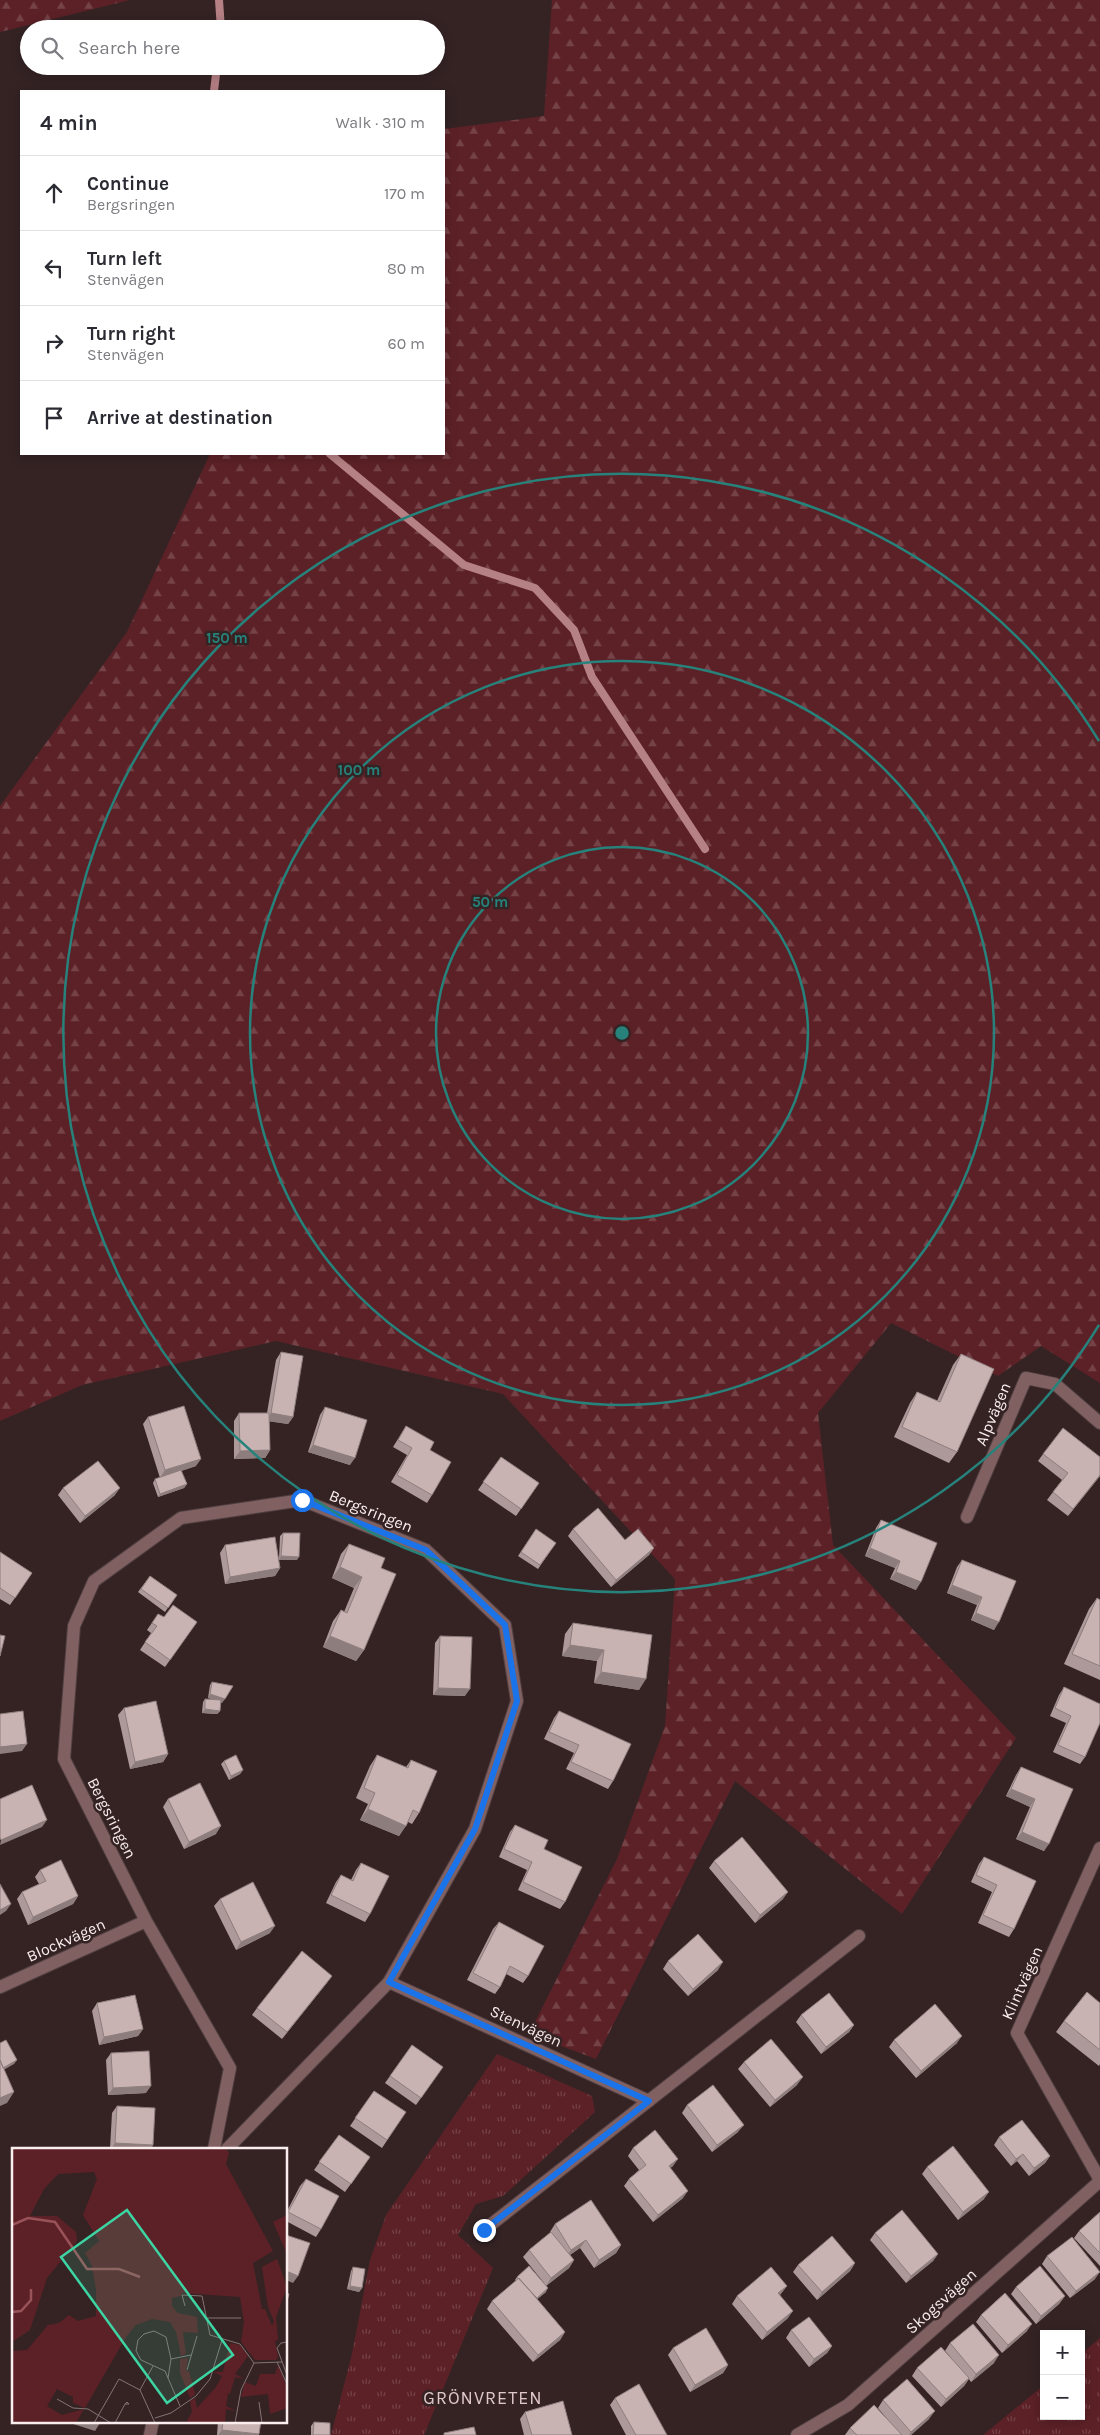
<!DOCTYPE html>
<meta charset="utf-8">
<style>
:root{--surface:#fff;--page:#f7f7f7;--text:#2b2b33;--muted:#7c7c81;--line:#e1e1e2}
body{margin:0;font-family:Karla,sans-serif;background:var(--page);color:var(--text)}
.controls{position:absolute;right:15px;bottom:15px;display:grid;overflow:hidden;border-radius:0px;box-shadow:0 2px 12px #0003}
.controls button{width:45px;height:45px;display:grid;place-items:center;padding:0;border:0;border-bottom:1px solid var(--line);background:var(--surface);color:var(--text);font:25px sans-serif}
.stop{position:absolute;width:15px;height:15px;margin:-11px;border:4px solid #1a73e8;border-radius:50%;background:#fff}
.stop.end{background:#1a73e8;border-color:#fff;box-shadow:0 1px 5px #0008}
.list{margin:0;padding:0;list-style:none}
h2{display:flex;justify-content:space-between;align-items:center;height:65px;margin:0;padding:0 20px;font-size:21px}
h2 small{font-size:16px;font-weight:400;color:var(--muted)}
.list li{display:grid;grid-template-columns:32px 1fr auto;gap:15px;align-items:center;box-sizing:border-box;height:75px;padding:0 20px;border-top:1px solid var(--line)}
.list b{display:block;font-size:19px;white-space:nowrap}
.list p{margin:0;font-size:16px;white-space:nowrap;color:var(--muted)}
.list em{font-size:16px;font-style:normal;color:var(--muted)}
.icon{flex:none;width:28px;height:28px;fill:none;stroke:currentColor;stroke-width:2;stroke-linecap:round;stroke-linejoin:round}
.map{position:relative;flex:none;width:1100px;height:2435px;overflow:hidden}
.search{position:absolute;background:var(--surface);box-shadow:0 2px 12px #0003;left:20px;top:20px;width:425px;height:55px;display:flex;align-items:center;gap:12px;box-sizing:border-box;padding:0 18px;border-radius:28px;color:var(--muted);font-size:19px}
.panel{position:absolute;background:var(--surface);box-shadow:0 2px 12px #0003;left:20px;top:90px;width:425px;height:365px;border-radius:0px}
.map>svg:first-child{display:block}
.grass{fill:url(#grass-tufts)}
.forest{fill:url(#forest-firs)}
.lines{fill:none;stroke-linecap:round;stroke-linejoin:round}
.stream{stroke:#b68185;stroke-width:8}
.minor-casing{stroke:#503f40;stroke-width:14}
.minor{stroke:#806061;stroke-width:12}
.wall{fill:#ad9999}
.shaded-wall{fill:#8d7d7d}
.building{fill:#c9b2b2;stroke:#8d7d7d}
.route{stroke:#1a73e8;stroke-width:6}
.ring{fill:none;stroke:#26827b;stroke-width:2.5}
.labels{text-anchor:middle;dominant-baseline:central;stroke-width:5;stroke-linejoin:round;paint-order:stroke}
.street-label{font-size:16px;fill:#f9eded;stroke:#352324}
.neighbourhood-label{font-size:18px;letter-spacing:1px;fill:#e0c8c9;stroke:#352324}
.inset-river{fill:none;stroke:#995358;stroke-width:2.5}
.inset-road{fill:none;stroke:#837474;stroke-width:1}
.view{fill:#3dd4a3;fill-opacity:0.15;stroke:#3dd4a3;stroke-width:2.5}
.inset-edge{fill:none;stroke:#f9eded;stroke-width:2.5}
.centre{fill:#26827b;stroke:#352324;stroke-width:2.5}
.ring-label{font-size:15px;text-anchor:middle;font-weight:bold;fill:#26827b;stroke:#352324;stroke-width:5;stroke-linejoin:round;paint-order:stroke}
</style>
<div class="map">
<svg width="1100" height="2435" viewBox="0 0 1100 2435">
<defs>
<pattern id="grass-tufts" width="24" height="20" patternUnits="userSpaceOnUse" patternTransform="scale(1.25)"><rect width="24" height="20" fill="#5c2127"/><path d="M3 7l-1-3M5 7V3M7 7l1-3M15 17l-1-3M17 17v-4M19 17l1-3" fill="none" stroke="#744247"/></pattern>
<pattern id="forest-firs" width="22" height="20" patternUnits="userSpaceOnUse" patternTransform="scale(1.25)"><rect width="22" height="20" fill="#5c2127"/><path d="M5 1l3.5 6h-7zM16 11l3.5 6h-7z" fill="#744247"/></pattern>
</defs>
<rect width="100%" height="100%" fill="#352324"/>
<path class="grass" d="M497,2054l95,42 3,16 -92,84 -27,8 -18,31 35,33 -69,167h-93l21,-81 18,-94 16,-45z
M1100,2338v97h-117l61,-50v31h37v-62z"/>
<path class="forest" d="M0,0h130l-130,32z
M552,0h548v1383l-59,-37 -43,30 -107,-53 -73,90 15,132 183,193 -114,176 -167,-133 -139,278 -67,-25 88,-175 48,-133 10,-147 -172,-185 -227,-53 -194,44 -82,36v-615l127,-174 83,-178h234v-325l100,-13z"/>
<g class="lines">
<path class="stream" d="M219,0l2,29
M214,91l3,-25
M330,454l134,111 71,23 39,42 18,47 113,172"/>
<defs>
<path id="minor" d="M967,1517l59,-139 29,6 45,39
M1100,1848l-83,185 83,147
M389,1982l260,119
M0,1987l146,-66
M214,2149l16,-81 -84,-147 -82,-162 10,-133 20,-45 87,-63 121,-18 124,50 79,75 12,76 -42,128 -86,153 -162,167
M484,2230l375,-294
M150,2435l3,-14
M797,2435l51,-30 252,-224"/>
</defs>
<use href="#minor" class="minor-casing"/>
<use href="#minor" class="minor"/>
</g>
<path class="wall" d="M281,1352l12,65 -5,7 -19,-3 1,29 -5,8 -31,1v-38l5,-8h28l9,-53z
M961,1354l-4,98 -8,11 -55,-26 16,-34 7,-11 20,9 16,-36z
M325,1407l25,58 -42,-13 12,-37z
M148,1417l48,49 -15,5 6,13 -3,4 -26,9 -5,-14 2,-4 5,-1 -17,-54z
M406,1426l24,24 2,45 -5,8 -36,-21 16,-27 -14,-8z
M1043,1454l57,22 -32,40 -21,-16 15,-20 -24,-19z
M501,1457l38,26 -23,33 -38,-26z
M63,1488l52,7 -35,28 -22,-28z
M881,1520l35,70 -26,-11 5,-11 -30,-12 11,-28z
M536,1529l20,14 -18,26 -20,-13z
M573,1529l52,11 29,8 -5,7 -38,32 -43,-51z
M283,1533l14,27h-18l1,-24z
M349,1544l32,24 -17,82 -8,11 -33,-14 10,-26 8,-11 3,2 10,-24 -22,-10 9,-24z
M225,1545l55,23 -5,8 -50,8 -5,-31z
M0,1552l32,21 -22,32 -10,-6z
M962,1560l54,21 -22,49 -23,-10 6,-15 -30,-12 10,-26z
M150,1576l27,19 -12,17 -27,-20z
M1097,1598l3,2v80l-36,-16 25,-55z
M158,1614l6,3 33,5 -32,45 -25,-17 11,-17 -4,-3z
M573,1623l79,12 -13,55 -45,-7 3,-22 -35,-5 3,-22z
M440,1636l25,60 -32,-1 2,-52z
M212,1682l10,21 -2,-1v9l-3,3 -15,-1 1,-11 2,-3h7l-4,-1 2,-13z
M1064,1687l21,70 -5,7 -27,-12 13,-29 -16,-7 9,-21z
M124,1708l44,46 -5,8 -33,7 -12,-54z
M559,1711l54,70 -5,8 -42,-20 8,-16 -30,-14 10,-21z
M377,1755l29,12 5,-7 8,53 -7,11 -4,-2 -9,14 -39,-16 8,-16 -12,-6 14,-32z
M224,1761l19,9 -3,4 -11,6 -8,-16z
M1021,1767l52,22 -29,62 -28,-12 14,-32 -24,-11 10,-21z
M168,1799l48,35 -32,15 -21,-42z
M515,1825l29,24 21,53 -5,7 -42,-19 9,-20 -28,-13 11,-25z
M984,1857l52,24 -22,48 -5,8 -31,-14 14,-31 -21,-10 8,-18z
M714,1861l69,38 -28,24 -46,-55z
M361,1863l9,51 -5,8 -39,-19 10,-21 5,-7 10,5 5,-10z
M40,1870l38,26 -5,8 -45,21 -11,-26 5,-7 17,-8 -4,-7z
M220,1899l50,34 -34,17 -22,-44z
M499,1922l29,54 -5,7 -17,-9 -6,13 -5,7 -28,-14 26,-51z
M668,1961l50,9 -30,26 -25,-27z
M332,1976l-50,63 -30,-24 5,-7z
M97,2003l46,26 -5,7 -39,9 -7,-34z
M1100,2003v61l-1,2 -43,-34 8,-11z
M801,2015l53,10 -5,7 -28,22 -25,-32z
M894,2040l63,3 -41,35 -27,-31z
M412,2045l31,22 -27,38 -31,-22z
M111,2053l35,40 -38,2 -2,-35z
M744,2062l53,23 -27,22 -32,-38z
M374,2091l32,21 -24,36 -32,-22z
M687,2105l51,27 -26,20 -30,-39z
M117,2106l36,39 -2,4h-41l2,-36z
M339,2135l31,22 -25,35 -31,-22z
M999,2137l51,19 -5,7 -16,13 -12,-15 -6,5 -17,-21z
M633,2148l40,18 -3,2 13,30 -30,24 -29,-36 5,-7 10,-9 -11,-14z
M927,2167l57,32 -26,21 -36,-46z
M306,2179l15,50 -5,8 -30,-16v-8l14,-27z
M1100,2212v54l-26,-28 5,-7z
M555,2224l66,21 -5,8 -22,15 -14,-20 -10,7 4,5 -5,8 -23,18v6l-9,7 28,33 -5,8 -27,22 -46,-53 5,-8 24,-20 -1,-1 2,-3 27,6 -21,-26 6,-7 21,-17v-1z
M875,2233l63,21 -5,7 -27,22 -36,-43z
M1047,2256l48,23 -25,19 -28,-34z
M855,2263l-5,8 -33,29 -24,-28 5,-7z
M353,2267l9,21 -3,4 -12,-3 4,-18z
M787,2286l-7,9 8,23 -26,22 -30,-36 5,-8z
M1016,2287l49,9 -6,8 -23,20 -25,-30z
M981,2315l46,16 -25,22 -26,-31z
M791,2330l41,16 -5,7 -18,14 -23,-29z
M950,2343l44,20 -23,19 -2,-3 -5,7 -23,21 -29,-31 5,-8 35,-9 -7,-8z
M673,2348l55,17 -5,8 -33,19 -22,-37z
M615,2398l52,37h-41l-16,-30z
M883,2400l46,19 -18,16h-66l5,-7 42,-3 -14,-17z
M525,2412l47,23h-48l-4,-16z
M218,2421h43l-2,13v1h-42z
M314,2422l16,13h-19v-9z"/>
<path class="shaded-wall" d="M271,1413l22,4 -5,7 -22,-3z
M313,1445l42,13 -5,7 -42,-13z
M270,1450l-5,8 -31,1 6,-8z
M201,1459l-5,7 -36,12 5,-8z
M1100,1475v1l-32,40 5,-7z
M187,1484l-3,4 -26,9 2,-3z
M120,1488l-5,7 -35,28 5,-7z
M654,1548l-5,7 -38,32 5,-7z
M870,1548l30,13 -5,7 -30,-12z
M281,1556l18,1 -2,3h-18z
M340,1567l22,10 -8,11 -22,-10z
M280,1568l-5,8 -50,8 5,-7z
M896,1572l25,10 -5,8 -26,-11z
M952,1585l30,12 -5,8 -30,-12z
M976,1613l23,9 -5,8 -23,-10z
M330,1636l34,14 -8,11 -33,-14z
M570,1645l34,5 -7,11 -35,-5z
M601,1672l45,7 -7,11 -45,-7z
M438,1688l32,1 -5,7 -32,-1z
M210,1694l15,5 -3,4 -14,-5z
M205,1709l15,2 -3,3 -15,-1z
M27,1744l-5,7 -22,3v-7z
M168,1754l-5,8 -33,7 5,-7z
M243,1770l-3,4 -11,6 2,-4z
M1011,1789l24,10 -5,8 -24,-11z
M368,1809l38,17 -7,10 -39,-16z
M47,1820l-5,7 -42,18 1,-5z
M221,1826l-5,8 -32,15 5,-7z
M1022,1832l27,12 -5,7 -28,-12z
M788,1892l-5,7 -28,24 5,-8z
M78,1896l-5,8 -45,21 5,-8z
M11,1904l-5,7 -6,4v-5z
M275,1926l-5,7 -34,17 5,-8z
M723,1962l-5,8 -30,26 5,-7z
M332,1976l-5,7 -45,56 5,-7z
M854,2025l-5,7 -28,22 5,-7z
M143,2029l-5,7 -39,9 5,-8z
M962,2036l-5,7 -41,35 5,-7z
M17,2060l-3,4 -14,8 2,-4z
M803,2077l-6,8 -27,22 5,-7z
M151,2086l-5,7 -38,2 5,-7z
M14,2092l-7,11 -7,3v-8z
M744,2125l-6,7 -26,20 5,-7z
M115,2143l38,2 -2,4h-40z
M1023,2154l-6,7 -6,5 5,-7z
M1050,2156l-5,7 -16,13 5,-8z
M678,2159l-5,7 -10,7 6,-7z
M688,2191l-5,7 -30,24 5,-7z
M989,2192l-5,7 -26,21 5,-8z
M586,2240l-6,8 -14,9 5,-7z
M621,2245l-5,8 -22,15 5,-8z
M938,2254l-5,7 -27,22 5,-7z
M574,2260l-5,8 -23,18 5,-8z
M855,2263l-5,8 -33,29 5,-8z
M286,2271l12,5 -5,7 -7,-3z
M1100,2272l-5,7 -25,19 6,-7z
M350,2286l12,2 -3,4 -12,-3z
M787,2286l-6,7 -8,7 5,-7z
M548,2288l-2,4 -12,10 3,-4z
M1065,2296l-6,8 -23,20 5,-8z
M793,2311l-5,7 -26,22 5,-8z
M1032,2324l-5,7 -25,22 6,-8z
M565,2332l-5,8 -27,22 5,-7z
M832,2346l-5,7 -18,14 5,-8z
M999,2355l-5,8 -23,19 5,-8z
M728,2365l-5,8 -33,19 5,-7z
M969,2378l-5,8 -23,21 5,-8z
M935,2411l-6,8 -18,16h-2l2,-3z
M64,2421h29l7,2 -5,8z
M222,2430l37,4v1h-41z"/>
<path class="building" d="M281,1352l22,4 -10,61 -22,-4z
M961,1354l33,15 -37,83 -55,-25 15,-35 23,10z
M184,1406l17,53 -36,11 -17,-53z
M325,1407l42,13 -12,38 -42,-13z
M239,1413h30l1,37 -30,1z
M406,1426l28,16 -4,8 21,12 -19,33 -35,-20 15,-27 -14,-8z
M1063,1428l37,29v18l-27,34 -20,-17 15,-19 -25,-19z
M501,1457l38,26 -18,26 -38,-27z
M98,1461l22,27 -35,28 -22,-28z
M181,1470l6,14 -27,10 -5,-15z
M598,1508l27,32 13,-11 16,19 -38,32 -43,-51z
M881,1520l56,23 -16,39 -25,-10 4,-11 -30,-13z
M536,1529l20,14 -16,22 -19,-13z
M283,1533h17l-1,24 -18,-1z
M275,1537l5,31 -50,9 -5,-32z
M349,1544l36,14 -4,10 15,6 -32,76 -34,-14 11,-26 6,3 15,-36 -22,-10z
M0,1552l32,21 -17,25 -15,-10z
M962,1560l54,21 -17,41 -23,-9 6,-16 -30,-12z
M150,1576l27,19 -9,13 -27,-19z
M1097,1598l3,2v66l-28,-12z
M173,1605l24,17 -27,38 -25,-18 12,-16 -5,-3 6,-9 6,3z
M573,1623l79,12 -6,44 -45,-7 3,-22 -34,-5z
M0,1635l5,1 -5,20z
M440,1636l32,1 -2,52 -32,-1z
M212,1682l21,4 -8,13 -15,-5z
M1064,1687l36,17v19l-15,34 -27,-12 13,-29 -16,-8z
M205,1699l16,1 -1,11 -15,-2z
M156,1701l12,53 -33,8 -11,-54z
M23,1711l4,33 -27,3v-33z
M559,1711l72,33 -18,37 -42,-19 8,-17 -30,-13z
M236,1755l7,15 -12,6 -7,-15z
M377,1755l31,13 3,-8 26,11 -18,42 -6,-3 -7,16 -38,-17 7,-16 -11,-5z
M1021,1767l52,22 -24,55 -27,-12 13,-33 -24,-10z
M200,1783l21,43 -32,16 -21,-43z
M32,1785l15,35 -46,20 -1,-2v-39z
M515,1825l33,15 -4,9 38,18 -17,35 -42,-20 9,-20 -28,-13z
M742,1837l46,55 -28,23 -46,-54z
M984,1857l52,24 -22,48 -31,-14 14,-30 -21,-10z
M61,1860l17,36 -45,21 -11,-25 24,-11 -6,-11z
M361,1863l28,13 -19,38 -39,-19 10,-20 12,6z
M253,1882l22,44 -34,16 -21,-43z
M0,1884l11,20 -11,6z
M499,1922l45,24 -16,30 -18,-10 -10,21 -27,-14z
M698,1934l25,28 -30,27 -25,-28z
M302,1951l30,25 -45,56 -30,-24z
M1087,1992l13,11v47l-36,-29z
M829,1993l25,32 -28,22 -25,-32z
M135,1995l8,34 -39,8 -7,-34z
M935,2004l27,32 -41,35 -27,-31z
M771,2039l32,38 -28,23 -31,-38z
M6,2040l11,20 -14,8 -3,-8v-17z
M412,2045l31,22 -22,31 -31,-22z
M149,2051l2,35 -38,2 -2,-35z
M0,2060l14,32 -14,6z
M713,2085l31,40 -27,20 -30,-40z
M374,2091l32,21 -19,28 -32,-22z
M117,2106l38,2 -2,37 -38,-2z
M1022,2120l28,36 -16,12 -11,-14 -7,5 -17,-22z
M655,2130l23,29 -9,7 19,25 -30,24 -29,-36 17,-14 -13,-17z
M339,2135l31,22 -19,27 -32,-22z
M953,2146l36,46 -26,20 -36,-45z
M306,2179l33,17 -18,33 -33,-17z
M591,2200l30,45 -22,15 -13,-20 -15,10 -16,-26z
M902,2210l36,44 -27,22 -36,-43z
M1100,2212v41l-21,-22z
M551,2232l23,28 -23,18 -22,-28z
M286,2235l24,8 -12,33 -12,-5z
M832,2236l23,27 -33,29 -24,-27z
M1072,2237l28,35 -24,19 -29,-35z
M529,2266l19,22 -11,10 -20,-21z
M1040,2266l25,30 -24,20 -25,-29z
M353,2267l12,2 -3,19 -12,-2z
M771,2267l16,19 -9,7 15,18 -26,21 -30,-36z
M519,2278l46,54 -27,23 -46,-54z
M286,2293l3,1 -3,10z
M1005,2293l27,31 -24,21 -27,-30z
M809,2317l23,29 -18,13 -23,-29z
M973,2324l26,31 -23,19 -26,-31z
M706,2328l22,37 -33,20 -22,-37z
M941,2347l28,31 -23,21 -29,-31z
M907,2379l28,32 -24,21 -28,-32z
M639,2384l28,51h-31l-21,-37z
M563,2401l9,34h-40l-7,-23z
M874,2405l28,30h-45l-7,-7z
M93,2421h7v2z
M223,2421h38l-2,13 -37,-4z
M314,2422l16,1v12h-17z
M474,2427l2,8h-32v-2z"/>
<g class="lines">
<path class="route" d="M302,1500l124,50 79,75 12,76 -42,128 -86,153 260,119 -165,129"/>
</g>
<g class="ring">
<circle cx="622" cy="1033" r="186"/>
<circle cx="622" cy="1033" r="372"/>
<path d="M1099 1325A559 559 0 1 1 1099 741"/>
</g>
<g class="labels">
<g class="street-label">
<text transform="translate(993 1414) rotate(-67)">Alpvägen</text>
<text transform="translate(371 1511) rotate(22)">Bergsringen</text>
<text transform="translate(112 1818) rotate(63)">Bergsringen</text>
<text transform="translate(66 1940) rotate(-24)">Blockvägen</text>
<text transform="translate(1022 1983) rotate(-66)">Klintvägen</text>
<text transform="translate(526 2026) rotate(25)">Stenvägen</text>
<text transform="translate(941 2301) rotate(-42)">Skogsvägen</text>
</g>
<g class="neighbourhood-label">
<text x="483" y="2398">GRÖNVRETEN</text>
</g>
</g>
<g transform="translate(12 2148)">
<rect width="275" height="275" fill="#352324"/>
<path d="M218,195l10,2 8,11 -13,18 9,5 -9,-2 -5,17 -2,-1 -2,13 10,5 -10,-2 -1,14h-39l6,-11 -2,-11 5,-3 2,10 19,-21 6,-11 -9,-4h10zM176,210l-2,13h3l6,23 -5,4 -10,-25v-14z" fill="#5c2127"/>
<path d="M0,0h214l3,5 -3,11 47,87 -20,12 9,46h3l7,17 2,-5 -6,-14 -6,-40 15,-8 10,28 -11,30 2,23 -3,1 3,15 -2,4h-21l-14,-18 3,-20 -4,-25 -58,-4 -1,3 -9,2v8l6,7 19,4 1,16 -15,-1 3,22 -5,2 -5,-24 -6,-10 -18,-3 -16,6 -10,12 -41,71 -12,-5v-6l-16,-8 -10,17 15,9 22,-6 -8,14h-64v-72l15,-1 21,-25 11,-2 10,-8 9,6 18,-5v-26l-4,-24 -7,-13 14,-12 -16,-26 14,-36 -3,-7 -36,2 -14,15 -14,27h27l19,16 1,9 -30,37 -17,52 -18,12zM275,67v39l-14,-32zM266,217l9,22v21l-17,6 -2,-20 -27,3 4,-15 11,4 4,-12h15z" fill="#5c2127"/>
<path class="inset-river" d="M0,77l16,-7 27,4 32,47h32l21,8M0,164l9,-1 10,-11v-11"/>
<path class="inset-road" d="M173,158l-3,-11 20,1 8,39 30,9 14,19M195,170h34M275,194l-6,1 -4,5 10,27M159,211l20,-4M265,214l10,22M242,215l28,-1M175,222l10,-34M156,230l3,-19 -5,-22 -12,-6 -10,3 -6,6 -2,11 5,9 24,11 15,35M128,242l13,-24M45,251l16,9 15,1 23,14M247,254l3,21M143,270l16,-5 25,-17 14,-17 12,-39M82,275l25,-44 21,11 15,33M103,275l10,-19h4l-2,-2 -2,2M223,275l6,-33 13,-27"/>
<path class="view" d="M115,62l106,145 -66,48 -106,-146z"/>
<rect width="275" height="275" class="inset-edge"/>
</g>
<circle cx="622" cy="1033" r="8" class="centre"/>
<g class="ring-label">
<text x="227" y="643">150 m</text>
<text x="359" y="775">100 m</text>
<text x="490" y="907">50 m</text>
</g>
</svg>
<div class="controls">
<button>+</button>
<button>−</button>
</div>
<div class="stop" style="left:302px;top:1500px"></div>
<div class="stop end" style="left:484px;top:2230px"></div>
<div class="search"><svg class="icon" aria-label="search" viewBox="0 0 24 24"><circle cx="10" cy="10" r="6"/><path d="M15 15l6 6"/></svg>Search here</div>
<section class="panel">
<h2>4 min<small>Walk · 310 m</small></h2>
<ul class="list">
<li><svg class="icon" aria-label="ahead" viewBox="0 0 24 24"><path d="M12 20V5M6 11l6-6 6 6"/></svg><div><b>Continue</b><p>Bergsringen</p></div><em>170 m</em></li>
<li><svg class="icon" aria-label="left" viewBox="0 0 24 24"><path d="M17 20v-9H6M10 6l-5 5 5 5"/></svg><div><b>Turn left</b><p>Stenvägen</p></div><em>80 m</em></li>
<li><svg class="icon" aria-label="right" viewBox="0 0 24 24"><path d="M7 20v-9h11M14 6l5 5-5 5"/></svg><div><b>Turn right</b><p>Stenvägen</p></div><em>60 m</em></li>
<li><svg class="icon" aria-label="arrive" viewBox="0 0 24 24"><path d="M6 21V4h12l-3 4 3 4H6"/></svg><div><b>Arrive at destination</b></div></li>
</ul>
</section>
</div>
